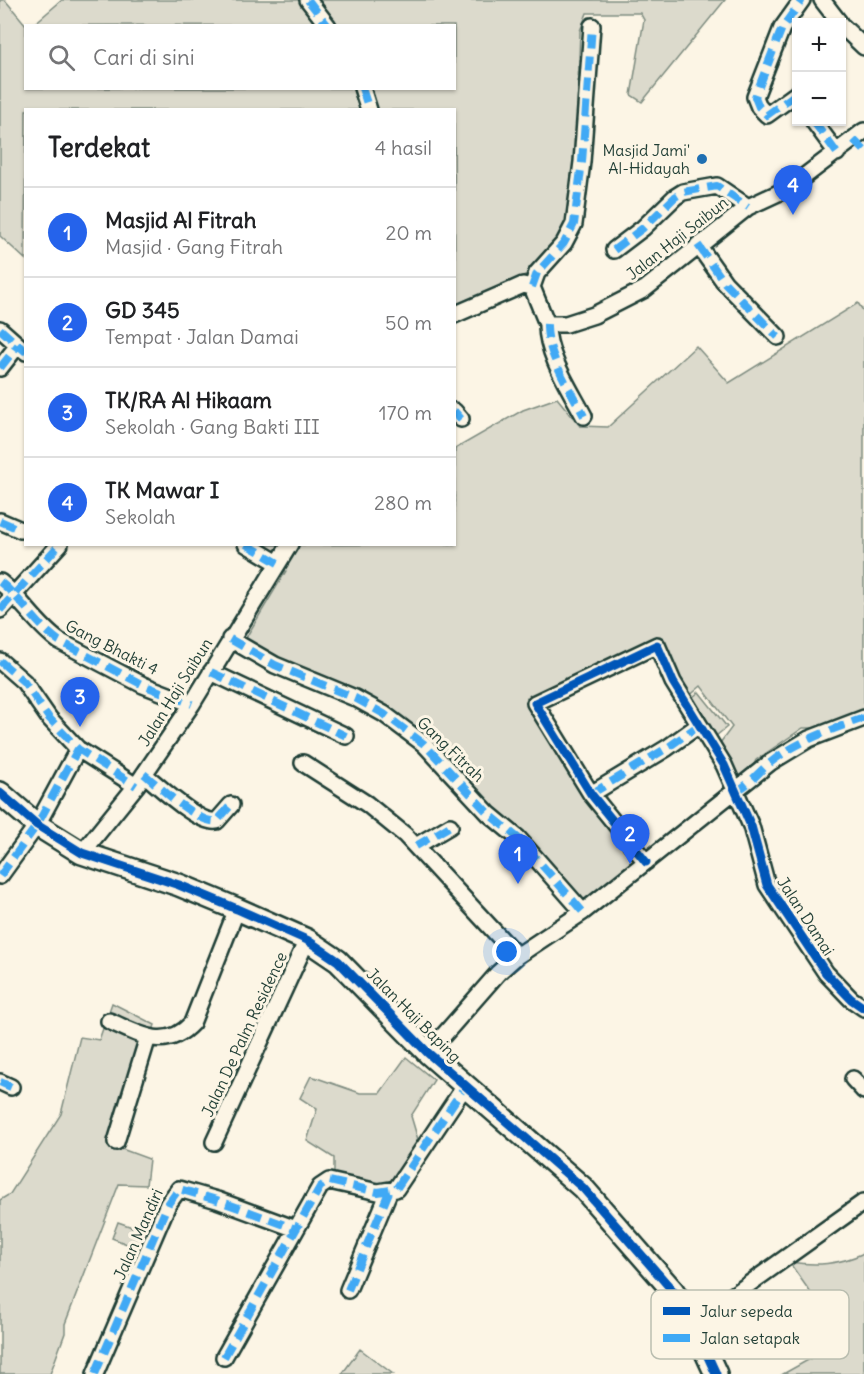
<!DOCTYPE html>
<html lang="id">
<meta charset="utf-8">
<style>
:root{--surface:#fff;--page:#f2f2f2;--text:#202124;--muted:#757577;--line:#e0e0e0;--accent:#2563eb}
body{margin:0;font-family:Delius,sans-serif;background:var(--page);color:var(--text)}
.controls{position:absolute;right:18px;top:18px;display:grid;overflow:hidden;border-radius:0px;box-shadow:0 2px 4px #0004}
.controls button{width:54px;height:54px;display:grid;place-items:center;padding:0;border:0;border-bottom:2px solid var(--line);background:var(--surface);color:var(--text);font:30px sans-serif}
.you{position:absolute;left:507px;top:952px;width:21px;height:21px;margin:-15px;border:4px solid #fff;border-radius:50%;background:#1a73e8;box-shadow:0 0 0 9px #1a73e833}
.badge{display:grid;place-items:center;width:39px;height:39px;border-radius:50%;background:var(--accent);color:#fff;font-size:20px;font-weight:700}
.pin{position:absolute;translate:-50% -50px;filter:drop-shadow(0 2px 3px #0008)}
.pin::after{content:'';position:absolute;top:32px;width:21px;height:18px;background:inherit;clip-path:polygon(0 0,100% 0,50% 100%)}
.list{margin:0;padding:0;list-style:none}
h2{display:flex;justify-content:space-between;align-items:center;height:78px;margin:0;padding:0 24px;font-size:26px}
h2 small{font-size:20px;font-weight:400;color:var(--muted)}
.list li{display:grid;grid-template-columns:39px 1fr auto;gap:18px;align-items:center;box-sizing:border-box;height:90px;padding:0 24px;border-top:2px solid var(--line)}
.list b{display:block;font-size:22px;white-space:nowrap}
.list p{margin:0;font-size:20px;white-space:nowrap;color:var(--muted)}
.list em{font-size:20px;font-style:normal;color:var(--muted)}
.icon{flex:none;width:33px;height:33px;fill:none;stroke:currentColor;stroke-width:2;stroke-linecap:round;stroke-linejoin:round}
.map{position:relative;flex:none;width:864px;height:1374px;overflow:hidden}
.search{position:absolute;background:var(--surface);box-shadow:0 2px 4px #0004;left:24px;top:24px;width:432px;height:66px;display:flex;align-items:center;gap:15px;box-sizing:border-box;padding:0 21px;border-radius:0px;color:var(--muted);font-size:22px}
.panel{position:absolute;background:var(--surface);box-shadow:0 2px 4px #0004;left:24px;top:108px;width:432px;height:438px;border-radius:0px}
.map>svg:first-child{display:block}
.green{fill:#dcdacc;stroke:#7e8c80;stroke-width:1.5}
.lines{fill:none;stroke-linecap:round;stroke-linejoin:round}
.street-casing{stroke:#1f3d34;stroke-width:20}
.secondary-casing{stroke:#1f3d34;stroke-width:26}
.street{stroke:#fcf5e5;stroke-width:15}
.secondary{stroke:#fcf5e5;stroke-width:21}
.quiet{stroke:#3fa9f5;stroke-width:8;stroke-dasharray:15 8;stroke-linecap:butt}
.cycleway-casing{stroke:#fcf5e5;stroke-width:13}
.cycleway{stroke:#0057b8;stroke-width:9}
.poi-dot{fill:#1f6fb2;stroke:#fcf5e5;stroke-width:2}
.labels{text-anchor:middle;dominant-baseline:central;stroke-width:6;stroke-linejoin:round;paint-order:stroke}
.poi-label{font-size:16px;fill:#1f3d34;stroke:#fcf5e5;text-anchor:end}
.street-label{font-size:16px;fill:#1f3d34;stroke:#fcf5e5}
.key{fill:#fcf5e5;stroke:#babeb0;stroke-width:1.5}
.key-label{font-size:16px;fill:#1f3d34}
</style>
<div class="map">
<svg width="864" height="1374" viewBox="0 0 864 1374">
<rect width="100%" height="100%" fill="#fcf5e5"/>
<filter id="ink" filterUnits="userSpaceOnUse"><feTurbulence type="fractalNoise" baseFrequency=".0167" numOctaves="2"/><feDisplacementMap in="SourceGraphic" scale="12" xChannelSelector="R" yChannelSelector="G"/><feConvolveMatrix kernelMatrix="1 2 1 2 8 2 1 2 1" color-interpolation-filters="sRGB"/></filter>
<g filter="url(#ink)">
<path class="green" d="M0,0h5l21,25v63h428v-62l-421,-1 29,-25h663l-83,102 -11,-7 13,-75 -4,-7h-53l-7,18 -7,191 -46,52 -72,37 -1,-201h-428l-1,149 -25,-23z
M858,303l6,9v402l-36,14h-25l-47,32 -8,17 -7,6c-8,-7 -15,-30 -21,-40l12,-16 -31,-41 -13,11 -29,-53 -126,57 112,164 -61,48 -160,-171 -183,-96 45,-75 -35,-26 203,-1 1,-95 68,-39 34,-12 23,28 28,1 88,-81 33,37z
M699,692l28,35 -11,9 -28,-35z
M112,1003l43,22 -29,91 -7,32 30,11 -3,26 -27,-1 -54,140v9l-15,41h-50v-174l10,-6 51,-80 19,-77 19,3z
M406,1057l28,23 -23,36 8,27 -26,48 -59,-16v-17l-27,-17 10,-32 -17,-11 11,-22 49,17h20z
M118,1222l31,11 -7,17 -30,-12z
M864,1253v121h-81l27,-15c2,-22 -1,-42 3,-63l-24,-34c27,4 49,3 75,-9z
M360,1349l33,25h-51z"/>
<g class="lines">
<defs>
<path id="street" d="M308,0l20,26
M822,0l17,22
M842,26l22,21
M362,88l7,22
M796,94l-29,21 -8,-8 -4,-10 27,-69 20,-28
M814,122l23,31
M698,245l27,38 53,54
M614,250l29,-22 32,-31 8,-5 34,-6 31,21
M532,287l5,-14 27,-30 10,-19 8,-62 10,-136
M454,315l69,-30 9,2 15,37h19l28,-9 51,-26 103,-82 41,-19 75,-57
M547,324c-1,30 23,65 37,92
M0,329l26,23
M0,368l18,-23
M454,411l7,8
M0,521l21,9
M246,544l32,19
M0,582c22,17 36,43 59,59l84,44 49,19
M0,610l60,-66
M230,639l45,26 80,33 29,16 40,30 65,70 29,24 65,74
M0,661l24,21 25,36 29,31 58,37
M211,672l135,64
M303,763l64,41 38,31 112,121
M144,774c15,12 55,51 73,47l14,-16
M591,794l76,-46 32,-23
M416,846l34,-20
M82,853l54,-67 56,-82 98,-160
M646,862l-55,-68 -56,-91 122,-58 16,37 51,83 27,61 16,59 59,88 25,26 13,9
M0,876l37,-51 41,-76
M109,1021c31,13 56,31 83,2l45,-114
M428,1053l70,-80 19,-17 66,-44 188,-150 38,-23 55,-21
M853,1079l11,12
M0,1082l11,5
M116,1142l32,-105
M214,1142l93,-202
M348,1290l41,-98
M693,1324l171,-122
M224,1357l96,-170 9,-6 49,11 18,-3 69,-103
M95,1374l73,-170 11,-15 38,11 79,29"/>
<path id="secondary" d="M0,793l37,32 45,28 97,32 58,24 70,31 31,21 90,92 155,135 90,103 20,33 23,50"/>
</defs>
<use href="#street" class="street-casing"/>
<use href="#secondary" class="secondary-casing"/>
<use href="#street" class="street"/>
<use href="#secondary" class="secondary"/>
<path class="quiet" d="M308,0l20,26
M362,88l7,22
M796,94l-29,21 -8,-8 -4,-10 27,-69 20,-28
M814,122l23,31
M854,140l10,10
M698,245l27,38 53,54
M614,250l29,-22 32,-31 8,-5 34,-6 31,21
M532,287l5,-14 27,-30 10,-19 8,-62 10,-136
M547,324c-1,30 23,65 37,92
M0,329l26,23
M0,368l18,-23
M454,411l7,8
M0,521l21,9
M246,544l32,19
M0,582c22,17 36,43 59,59l84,44 49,19
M0,610l60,-66
M230,639l45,26 80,33 29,16 40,30 65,70 29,24 65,74
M0,661l24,21 25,36 29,31 58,37
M211,672l135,64
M144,774c15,12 55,51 73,47l14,-16
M734,791c11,-1 25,-20 36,-28 27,-22 61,-33 94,-45
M591,794l76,-46 32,-23
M416,846l34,-20
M0,876l37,-51 41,-76
M0,1082l11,5
M348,1290l41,-98
M224,1357l96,-170 9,-6 49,11 18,-3 69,-103
M95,1374l73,-170 11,-15 38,11 79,29"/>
<defs>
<path id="cycleway" d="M0,793l37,32 45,28 97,32 58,24 70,31 31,21 90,92 155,135 90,103 20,33 23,50
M646,862l-55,-68 -56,-91 122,-58 16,37 51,83 27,61 16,59 59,88 25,26 13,9"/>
</defs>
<use href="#cycleway" class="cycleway-casing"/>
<use href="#cycleway" class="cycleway"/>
</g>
</g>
<circle class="poi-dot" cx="702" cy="159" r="6"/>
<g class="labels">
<g class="poi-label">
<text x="690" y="150">Masjid Jami'<tspan x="690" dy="18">Al-Hidayah</tspan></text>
</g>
<g class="street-label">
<text transform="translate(677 238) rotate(-38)">Jalan Haji Saibun</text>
<text transform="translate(112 647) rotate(27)">Gang Bhakti 4</text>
<text transform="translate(175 692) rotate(-58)">Jalan Haji Saibun</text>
<text transform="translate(451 749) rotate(44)">Gang Fitrah</text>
<text transform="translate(806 916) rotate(57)">Jalan Damai</text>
<text transform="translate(414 1015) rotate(45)">Jalan Haji Baping</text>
<text transform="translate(244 1034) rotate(-65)">Jalan De Palm Residence</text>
<text transform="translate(138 1234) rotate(-66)">Jalan Mandiri</text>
</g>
</g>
<rect x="651" y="1290" width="198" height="69" rx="9" class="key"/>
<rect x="663" y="1307" width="27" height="8" fill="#0057b8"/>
<rect x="663" y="1334" width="27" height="8" fill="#3fa9f5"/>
<g class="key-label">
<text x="700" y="1317">Jalur sepeda</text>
<text x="700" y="1344">Jalan setapak</text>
</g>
</svg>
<div class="controls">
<button>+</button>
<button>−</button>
</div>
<div class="you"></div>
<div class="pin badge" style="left:518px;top:884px">1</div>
<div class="pin badge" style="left:630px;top:864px">2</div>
<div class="pin badge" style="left:80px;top:727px">3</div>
<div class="pin badge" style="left:793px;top:215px">4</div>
<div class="search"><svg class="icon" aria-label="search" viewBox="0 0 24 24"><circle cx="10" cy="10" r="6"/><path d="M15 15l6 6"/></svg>Cari di sini</div>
<section class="panel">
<h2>Terdekat<small>4 hasil</small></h2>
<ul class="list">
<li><span class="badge">1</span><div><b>Masjid Al Fitrah</b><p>Masjid · Gang Fitrah</p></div><em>20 m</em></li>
<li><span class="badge">2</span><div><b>GD 345</b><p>Tempat · Jalan Damai</p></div><em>50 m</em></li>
<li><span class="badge">3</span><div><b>TK/RA Al Hikaam</b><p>Sekolah · Gang Bakti III</p></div><em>170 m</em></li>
<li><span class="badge">4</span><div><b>TK Mawar I</b><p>Sekolah</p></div><em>280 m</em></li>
</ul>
</section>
</div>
